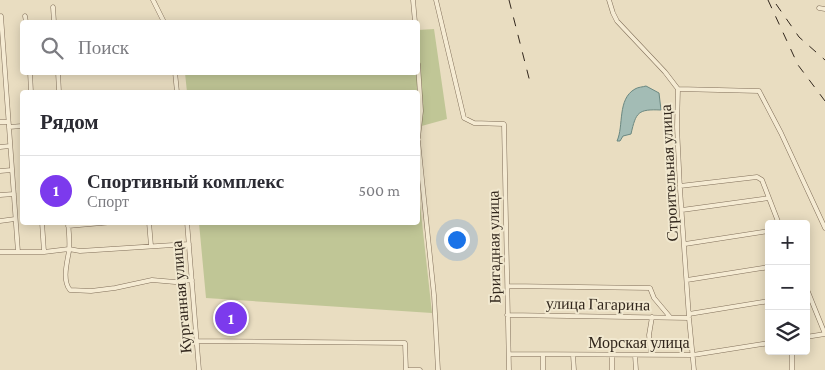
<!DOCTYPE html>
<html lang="ru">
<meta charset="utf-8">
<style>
:root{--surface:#fff;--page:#f7f7f7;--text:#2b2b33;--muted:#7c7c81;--line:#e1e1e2;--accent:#7c3aed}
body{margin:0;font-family:"Crimson Pro",serif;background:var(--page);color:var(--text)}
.controls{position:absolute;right:15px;bottom:15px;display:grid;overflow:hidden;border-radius:5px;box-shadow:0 2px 12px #0003}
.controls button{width:45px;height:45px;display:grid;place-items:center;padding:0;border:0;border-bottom:1px solid var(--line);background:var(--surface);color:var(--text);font:25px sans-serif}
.you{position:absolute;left:456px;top:239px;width:18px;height:18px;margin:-12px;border:4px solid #fff;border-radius:50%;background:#1a73e8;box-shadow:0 0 0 8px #1a73e833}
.badge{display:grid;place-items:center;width:32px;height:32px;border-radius:50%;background:var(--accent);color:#fff;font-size:16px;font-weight:700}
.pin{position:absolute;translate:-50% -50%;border:2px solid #fff;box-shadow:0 1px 5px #0006}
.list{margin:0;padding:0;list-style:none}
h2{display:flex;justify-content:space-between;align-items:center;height:65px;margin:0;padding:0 20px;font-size:21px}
h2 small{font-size:16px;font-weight:400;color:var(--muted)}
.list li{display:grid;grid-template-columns:32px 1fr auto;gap:15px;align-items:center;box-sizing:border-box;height:70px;padding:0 20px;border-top:1px solid var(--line)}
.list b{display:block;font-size:19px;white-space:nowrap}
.list p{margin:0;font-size:16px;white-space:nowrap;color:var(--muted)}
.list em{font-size:16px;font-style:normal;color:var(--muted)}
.icon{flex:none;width:28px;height:28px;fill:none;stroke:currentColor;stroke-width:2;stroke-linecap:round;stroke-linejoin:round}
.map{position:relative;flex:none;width:825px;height:370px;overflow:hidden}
.search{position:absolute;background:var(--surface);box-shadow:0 2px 12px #0003;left:20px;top:20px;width:400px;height:55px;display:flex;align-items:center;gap:12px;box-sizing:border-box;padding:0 18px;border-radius:5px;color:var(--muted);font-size:19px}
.panel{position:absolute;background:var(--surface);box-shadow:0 2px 12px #0003;left:20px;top:90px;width:400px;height:135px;border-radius:5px}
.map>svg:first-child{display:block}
.green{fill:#c0c696}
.water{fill:#a3bcb5;stroke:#6b8881}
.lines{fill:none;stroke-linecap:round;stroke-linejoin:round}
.minor-casing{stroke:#816f5a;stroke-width:5}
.minor{stroke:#f5ebd3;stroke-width:4}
.rail{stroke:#32271d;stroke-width:1;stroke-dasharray:9 9;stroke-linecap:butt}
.labels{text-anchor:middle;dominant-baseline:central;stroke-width:4;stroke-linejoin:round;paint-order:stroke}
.street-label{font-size:16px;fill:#32271d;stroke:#f1e8cf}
</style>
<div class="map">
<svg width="825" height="370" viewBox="0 0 825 370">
<rect width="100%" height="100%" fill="#e9ddc1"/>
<path class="green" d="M434,29l13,90 -29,8v-35h-231l-2,-19 233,-1v-42z
M418,186l14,127 -226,-15 -7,-75 219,-1z"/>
<path class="water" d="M646,86l13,7 2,17c-23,-1 -25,2 -30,24l-8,2 -3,5h-3c7,-15 0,-42 18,-52 3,-2 8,-2 11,-3z"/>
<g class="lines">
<defs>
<path id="minor" d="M153,0l11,22
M413,0l2,22
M436,0l28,118 10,5 30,1 5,246
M609,0l4,13 4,8 48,51 13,17 -1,38 3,62 9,129 5,52
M53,7l1,15
M819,8l6,1
M1,16l17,236
M25,16l1,6
M418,64l3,47 -3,27
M30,72l1,20
M58,72l1,20
M175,72l2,20
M678,89l81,2 22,42 44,95
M0,122h8
M9,127l13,-1
M418,141l16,154 4,75
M0,147l10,-1
M0,171l12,-1
M680,186l77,-9 5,3 17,44
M0,195l14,-1
M682,210l87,-12
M0,221l15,-2
M42,222l2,30
M68,222c1,10 2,20 1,29 -2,12 -7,29 1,39l21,1 24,-3 37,-8 23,2 17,-2
M149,222l2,24
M187,222l12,148
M68,226l45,-4
M685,244l84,-13
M0,252h44l25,-3 11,2 109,-7
M687,280l82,-13
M508,286l142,2 4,10 16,19
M806,287l19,47
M689,314l80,-13
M507,315l182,3
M806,337l19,-3
M197,341l208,2 1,27
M509,354l184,1 76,-12
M543,355v15
M573,355l1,15
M635,355l1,15
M651,355l-2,-20 3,-18
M406,370h14
M612,370v-15
M792,370v-19"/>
</defs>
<use href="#minor" class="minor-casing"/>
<use href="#minor" class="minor"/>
<path class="rail" d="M509,0l22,86
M768,0l30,65 27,36
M776,4l23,33 26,23"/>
</g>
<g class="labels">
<g class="street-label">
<text transform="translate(669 173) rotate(-93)">Строительная улица</text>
<text transform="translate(494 247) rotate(-91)">Бригадная улица</text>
<text transform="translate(181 297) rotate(-95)">Курганная улица</text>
<text transform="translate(598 304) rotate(1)">улица Гагарина</text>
<text x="639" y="342">Морская улица</text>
</g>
</g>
</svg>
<div class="controls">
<button>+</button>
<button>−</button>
<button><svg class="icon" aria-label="layers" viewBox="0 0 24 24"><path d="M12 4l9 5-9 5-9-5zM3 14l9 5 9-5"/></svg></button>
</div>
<div class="you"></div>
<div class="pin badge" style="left:231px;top:318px">1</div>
<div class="search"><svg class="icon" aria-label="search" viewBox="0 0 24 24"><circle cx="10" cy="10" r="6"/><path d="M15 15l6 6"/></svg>Поиск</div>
<section class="panel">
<h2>Рядом<small></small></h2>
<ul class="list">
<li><span class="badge">1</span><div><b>Спортивный комплекс</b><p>Спорт</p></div><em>500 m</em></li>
</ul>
</section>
</div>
